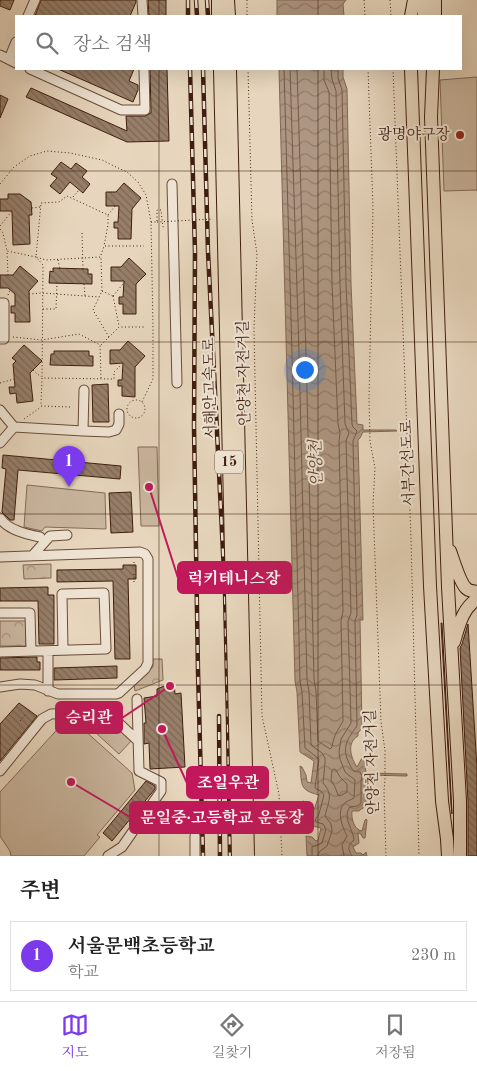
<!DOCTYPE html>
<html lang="ko">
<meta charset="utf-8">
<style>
:root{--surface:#fff;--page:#f6f6f6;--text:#222;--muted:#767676;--line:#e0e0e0;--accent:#7c3aed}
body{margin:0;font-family:"Old Standard TT","Noto Serif KR",serif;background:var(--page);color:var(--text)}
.you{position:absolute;left:304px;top:369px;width:18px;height:18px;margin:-12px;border:4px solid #fff;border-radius:50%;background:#1a73e8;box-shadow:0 0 0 8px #1a73e833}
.badge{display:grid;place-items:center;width:32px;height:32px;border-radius:50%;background:var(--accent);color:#fff;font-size:16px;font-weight:700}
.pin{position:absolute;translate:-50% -41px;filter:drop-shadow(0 1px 2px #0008)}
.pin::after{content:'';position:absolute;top:26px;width:18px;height:15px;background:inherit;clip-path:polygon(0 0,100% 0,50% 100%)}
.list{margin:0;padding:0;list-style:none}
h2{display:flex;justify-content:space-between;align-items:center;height:65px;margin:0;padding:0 20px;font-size:21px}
h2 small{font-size:16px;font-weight:400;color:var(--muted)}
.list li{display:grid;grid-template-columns:32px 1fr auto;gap:15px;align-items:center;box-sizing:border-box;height:70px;margin:0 10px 10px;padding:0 10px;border:1px solid var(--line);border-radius:0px}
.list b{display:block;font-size:19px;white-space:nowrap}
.list p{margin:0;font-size:16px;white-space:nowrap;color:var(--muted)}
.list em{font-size:16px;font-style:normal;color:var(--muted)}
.icon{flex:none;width:28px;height:28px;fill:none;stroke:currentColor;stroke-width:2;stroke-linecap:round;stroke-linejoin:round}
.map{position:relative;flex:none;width:477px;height:856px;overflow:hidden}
.search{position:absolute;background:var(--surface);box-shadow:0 5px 20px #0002;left:15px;right:15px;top:15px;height:55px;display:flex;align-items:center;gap:12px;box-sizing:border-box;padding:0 18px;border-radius:0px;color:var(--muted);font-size:19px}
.sheet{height:145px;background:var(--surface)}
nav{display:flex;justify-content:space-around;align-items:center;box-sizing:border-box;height:70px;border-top:1px solid var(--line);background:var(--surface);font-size:14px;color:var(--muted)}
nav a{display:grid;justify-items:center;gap:2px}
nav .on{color:var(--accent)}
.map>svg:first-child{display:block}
.forest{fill:url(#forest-crowns);stroke:#846a57}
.pitch{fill:#cab79f;stroke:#846a57}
.water{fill:url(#water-waves);stroke:#826754}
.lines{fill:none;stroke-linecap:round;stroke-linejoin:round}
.shore{stroke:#765a48;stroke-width:1}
.building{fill:url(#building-back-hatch);stroke:#3f1e0f}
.minor-casing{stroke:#694c3a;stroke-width:11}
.highway-casing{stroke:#3f1e0f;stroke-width:14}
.path{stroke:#3f1e0f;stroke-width:1;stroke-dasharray:1 2.5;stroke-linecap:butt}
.minor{stroke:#efe4d4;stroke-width:9}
.highway{stroke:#e7d6bd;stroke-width:12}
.rail-casing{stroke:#3f1e0f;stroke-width:4.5}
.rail{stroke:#efe4d4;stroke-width:2.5;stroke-dasharray:8;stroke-linecap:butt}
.highway-bridge-casing{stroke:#3f1e0f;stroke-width:14;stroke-linecap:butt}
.path-bridge{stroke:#3f1e0f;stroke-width:1;stroke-dasharray:1 2.5;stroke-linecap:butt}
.highway-bridge{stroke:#e7d6bd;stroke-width:12}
.grid{fill:none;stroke:#3f1e0f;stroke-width:1;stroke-opacity:0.55}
.poi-dot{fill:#8f2418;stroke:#efe4d4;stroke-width:2}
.labels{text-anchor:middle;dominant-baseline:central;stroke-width:4;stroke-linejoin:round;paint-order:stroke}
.shield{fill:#efe4d4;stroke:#74594a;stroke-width:1}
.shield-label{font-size:14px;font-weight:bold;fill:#3f1e0f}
.poi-label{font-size:15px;fill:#3f1e0f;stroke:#efe4d4;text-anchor:end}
.street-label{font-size:15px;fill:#3f1e0f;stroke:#efe4d4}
.water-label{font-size:16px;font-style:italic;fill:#664837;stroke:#efe4d4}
.leader{fill:none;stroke:#c2185b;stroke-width:2}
.callout-dot{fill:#c2185b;stroke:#efe4d4;stroke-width:2}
.callout{fill:#c2185b;stroke:#c2185b;stroke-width:2}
.callout-label{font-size:16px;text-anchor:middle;font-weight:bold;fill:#fff}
</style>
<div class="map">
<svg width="477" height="856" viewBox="0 0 477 856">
<defs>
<pattern id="forest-crowns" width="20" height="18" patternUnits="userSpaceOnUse" patternTransform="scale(1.25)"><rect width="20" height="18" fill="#cab79f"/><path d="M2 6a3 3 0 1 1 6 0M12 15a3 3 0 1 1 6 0" fill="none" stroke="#a59480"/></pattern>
<pattern id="water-waves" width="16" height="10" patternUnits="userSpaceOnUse" patternTransform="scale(1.25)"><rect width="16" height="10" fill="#ae9782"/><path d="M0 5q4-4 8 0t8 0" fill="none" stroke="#8f7b69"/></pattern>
<pattern id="building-back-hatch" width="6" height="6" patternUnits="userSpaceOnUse" patternTransform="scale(1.25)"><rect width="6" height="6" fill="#967e69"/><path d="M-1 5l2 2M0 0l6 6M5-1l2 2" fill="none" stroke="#7c6755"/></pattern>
</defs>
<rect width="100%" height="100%" fill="#e7d6bd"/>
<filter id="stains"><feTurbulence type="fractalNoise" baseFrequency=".004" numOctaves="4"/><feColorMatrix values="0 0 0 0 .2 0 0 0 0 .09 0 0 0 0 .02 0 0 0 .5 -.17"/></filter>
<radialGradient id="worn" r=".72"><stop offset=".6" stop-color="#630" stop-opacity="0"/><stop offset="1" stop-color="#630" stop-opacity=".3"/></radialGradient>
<path class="forest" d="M51,564v14l-27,1 -1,-14z
M0,621h26v25h-26z
M153,659h9l1,21 -28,11 -1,-7 19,-17z"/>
<path class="pitch" d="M477,77v113l-33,1 -4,-111z
M138,447h19l2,79h-18z
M27,485l78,8 1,36 -61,-2 -3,4 -18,-4z
M109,719l23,21 -13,14 -23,-21z
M73,720l59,53 3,17 -38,45 3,2 -16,19h-73l-1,-5 -10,-15v-44l65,-71z"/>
<path class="water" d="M277,0h69l-3,4 1,12h-67z
M279,69h64v8l4,12 4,195 6,140 6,1v5h33l1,1 -34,1 -3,6 -2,2 5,180h-3l2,108 -4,5v3c-12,7 -7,22 -1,31l5,-9 2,1 2,14 41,1v2l-39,-1 -2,6v25l-6,4 -1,1h-7c-1,7 2,19 10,20l3,-11 1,-1 1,1 -2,18h-2l-3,-5 -2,1 1,9 -6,4 3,6h5l2,2 3,-3 1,4h-60l-1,-20 6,1 4,4 2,-1 3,-12 -18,-4v-5h1l1,-5 -2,-1 -1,-11 1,-1 3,1 5,10 2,1 6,-18c-20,-5 -17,-10 -19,-29l2,1 4,8 1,7 4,1 3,-22 -14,-9 -3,-60 -2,-11z"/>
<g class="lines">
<path class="shore" d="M284,69l8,284 8,328 2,11 3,56 14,11 -4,28 1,2 5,2 3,4 -5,19 -4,6 1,2 7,2 3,5 -4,14 -10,4v9
M290,69l9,284 8,327 2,11 2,54 11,8 3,5v5l-2,20c11,12 5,19 2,33l6,8 1,7 -5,15 -8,6 -1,4
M297,69l9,284 8,326 2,12 2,50 12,8 2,-2c2,-13 5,-15 11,-26l-2,-100 2,-10 -4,-170 1,-8 -2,-9 -6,-140 -3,-192 -5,-12v-11
M331,69l1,10 4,12 4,193 5,140 4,9 -3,8 5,172 -3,8 3,102 -10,16 -2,13 1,7 5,13 10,8 -1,18c-3,2 -8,3 -10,6 -8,8 -1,24 3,32l-5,9 2,11
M338,69v9l4,12 4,194 6,140 1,3 4,4 -4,10 4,174 -2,6 2,105c-9,12 -16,21 -8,37 3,6 3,9 11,9l2,4 -1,5v22l-4,3 -7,1c-8,10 3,22 4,33 -6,5 -7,9 -2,16
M334,769l2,1 4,7 7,7v8l-7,4 -2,-1 -3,-8 -4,-7 1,-9z"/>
</g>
<path class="building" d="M0,0h14l-4,10 -10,-4z
M41,0h95v2l-6,14h-95z
M148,0h18v16h-17z
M58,69h76l-5,12 9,4v5l-5,12z
M150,69h17l2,72 -42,1 -101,-45 5,-9 96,43 -1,-15h19l6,-3z
M0,95l8,4 -8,19z
M61,162l10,7 5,-6 11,8 -5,6 8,7 -7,9 -13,-11 -10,12 -10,-8 7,-8 -6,-4z
M124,183l17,15 -9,11 -1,30h-13v-11h-4v-6h4l1,-16h-13v-14h10z
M8,194h12l11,8 1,13h-3l1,29 -17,1 -1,-34h-12v-12h8z
M129,258l17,16 -10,10v30h-13v-10h-4v-7h4l1,-16h-13v-14h10z
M20,266l18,15 -9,10 1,31h-15v-9h-4v-7h4v-12l-7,-6h-8v-13h13z
M53,268l35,1v5h4v10l-43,-1 1,-12 3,1z
M128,341l17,15 -10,11v30l-13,-1v-10h-4v-6h4l1,-17 -13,1v-14h10z
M24,345l18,16 -12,12 3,28 -16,2 -1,-10 -6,1 -1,-7h6l-2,-23 3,-3 -4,-3z
M54,351h35v5h4v10l-43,-1 1,-11h3z
M108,384l1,38h-16l-1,-37z
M3,455l118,11 -1,13 -102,-9 -4,50h-4l-8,-8 4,-43 -4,-1z
M131,492l2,40 -22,1 -2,-40z
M123,565h13v14h-8l2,80h-15l-2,-78 -56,1v-12l66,-1z
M48,587v8h6v49h-15l-1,-43h-38v-13z
M441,623h1l10,191 -1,-10z
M468,624l9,144v88h-9v-55l-8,-153 2,-4z
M37,657v5h3v8h-40v-12z
M117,666v12l-63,2v-12z
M174,682l1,12 6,-1 4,74 -35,2 -1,-26 -5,1v-21h2l-2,-25 13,-2v-7z
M19,703l18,13 -37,45v-37z
M146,781l9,5v3l-43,52 -9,-8z"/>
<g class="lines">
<defs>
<path id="minor" d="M142,0l1,16
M28,16l7,-16
M0,55l16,8
M9,59l7,-17
M30,69l91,41h24l-1,-41
M172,184l5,199
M0,303h4v36h-4
M0,410l14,17 69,4 26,1 7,-2 3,-6v-10
M83,431l1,-41
M0,443l14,-16
M0,518c8,12 26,16 40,19
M33,555l17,-19 17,-1
M0,557l140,-5 5,2 3,5v104l-3,6 -26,24 -3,1h-58l-23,-9 -15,-1 -20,3
M0,613h30l1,38
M48,651v40
M0,652l106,-3 -2,-56 -42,1 1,56
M0,771l42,-52 9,-5 56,-2 31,29
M195,836v20
M108,856l14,-9 39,-56v-9l-22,-11 -2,-72"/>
<path id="highway" d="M218,0v16
M228,0l1,16
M411,16l3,-16
M424,16v-16
M435,16v-16
M411,69l19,517 12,215 5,38 1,17
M433,69l-2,48 17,470 12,214v55
M450,551c3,8 10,32 16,37 2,3 7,3 11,4
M454,642c5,-16 8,-33 23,-43"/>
</defs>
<use href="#minor" class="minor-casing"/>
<use href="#highway" class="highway-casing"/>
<path class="path" d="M247,0v16
M364,0l1,16
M390,0l1,16
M248,69l4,151 5,34 -3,75 8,387 17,78 3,62
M368,69l5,139 -4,191 1,42 5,27 -2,36 8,217 4,30v28l-1,12 2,65
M393,69l18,469 8,318
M0,184l14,-17 16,-11 17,-5 23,2 32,7 14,7 11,5 11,10 8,13 5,27 2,105v52l-11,23
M73,197l6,-7
M32,208l8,-1
M108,215l7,-9
M151,222h6v-12h4l2,17h2
M0,226l12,-15
M0,229l3,4 4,18
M82,233l1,36
M101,255l3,-9h40
M58,260l2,9
M8,275l-1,-24 29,6 7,8 -1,113
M84,284l1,12
M102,291l-1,-34 -55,3 -10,-3 5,-54 18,-1 8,-6 41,19v10l-4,21
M29,294l13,-1 57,4
M8,295l2,-5
M113,296l6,30
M113,296l10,-12
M43,309h13l1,-26
M13,337l29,3 37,-6 21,11 1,33
M109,337l-16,-27 9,-19 11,5
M101,345l18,-18h25
M33,370l8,7
M0,383l14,-4
M127 409a9 9 0 1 1 18 0a9 9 0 1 1-18 0Z
M70,407l-29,-1 1,-28 72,1v-7l7,-7
M24,419l17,-12
M134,562v6
M134,574v10
M20,721l6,-7"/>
<use href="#minor" class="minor"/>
<use href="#highway" class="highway"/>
<defs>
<path id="rail" d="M188,0v16
M196,0l1,16
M207,0l1,16
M190,69l5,183 -1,175 4,244 5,185
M203,69l5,183 17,340 3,127 2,137
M219,716l1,140"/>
</defs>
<use href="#rail" class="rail-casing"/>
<use href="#rail" class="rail"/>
<defs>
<path id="highway-bridge" d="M220,69l18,787
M230,69l18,787"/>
</defs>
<use href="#highway-bridge" class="highway-bridge-casing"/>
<path class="path-bridge" d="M157,222l56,-3"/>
<use href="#highway-bridge" class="highway-bridge"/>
</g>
<path class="grid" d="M159,0v16M318,0v16M159,69v787M318,69v787M0,171h477M0,342h477M0,514h477M0,685h477"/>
<circle class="poi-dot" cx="460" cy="135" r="5"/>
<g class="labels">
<rect class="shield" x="215" y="450.5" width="28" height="23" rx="4"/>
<g class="shield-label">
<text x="229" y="462">15</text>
</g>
<g class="poi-label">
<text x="450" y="135">광명야구장</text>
</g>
<g class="street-label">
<text transform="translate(245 373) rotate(-91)">안양천 자전거길</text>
<text transform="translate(211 388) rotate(-91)">서해안고속도로</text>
<text transform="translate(409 463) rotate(-92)">서부간선도로</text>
<text transform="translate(373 762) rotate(-92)">안양천 자전거길</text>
</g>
<g class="water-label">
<text transform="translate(317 463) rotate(-92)">안양천</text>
</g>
</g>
<path class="leader" d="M149 487L178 578M170 686L122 718M162 729L187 783M71 782L130 817"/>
<g class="callout-dot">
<circle cx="149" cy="487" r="5"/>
<circle cx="170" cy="686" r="5"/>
<circle cx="162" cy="729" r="5"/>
<circle cx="71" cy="782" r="5"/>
</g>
<g class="callout">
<rect x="178" y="562" width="113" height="31" rx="5"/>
<rect x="56" y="702" width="66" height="31" rx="5"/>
<rect x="187" y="767" width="81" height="31" rx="5"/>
<rect x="130" y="802" width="183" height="31" rx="5"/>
</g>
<g class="callout-label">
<text x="234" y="584">럭키테니스장</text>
<text x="89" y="723">승리관</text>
<text x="228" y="788">조일우관</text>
<text x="222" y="823">문일중·고등학교 운동장</text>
</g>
<rect width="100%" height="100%" filter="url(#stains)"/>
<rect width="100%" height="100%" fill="url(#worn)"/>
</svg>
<div class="you"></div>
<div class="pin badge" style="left:69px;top:487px">1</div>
<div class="search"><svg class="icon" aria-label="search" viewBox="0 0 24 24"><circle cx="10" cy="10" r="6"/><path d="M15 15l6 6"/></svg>장소 검색</div>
</div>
<section class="sheet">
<h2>주변<small></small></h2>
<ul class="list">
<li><span class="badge">1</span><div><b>서울문백초등학교</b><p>학교</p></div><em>230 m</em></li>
</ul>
</section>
<nav>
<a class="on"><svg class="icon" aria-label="map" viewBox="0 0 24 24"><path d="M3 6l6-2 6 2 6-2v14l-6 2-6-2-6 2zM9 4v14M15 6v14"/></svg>지도</a>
<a><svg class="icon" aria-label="directions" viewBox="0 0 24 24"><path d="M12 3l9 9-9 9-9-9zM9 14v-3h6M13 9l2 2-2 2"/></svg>길찾기</a>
<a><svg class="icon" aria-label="saved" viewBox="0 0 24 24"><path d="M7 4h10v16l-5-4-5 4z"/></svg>저장됨</a>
</nav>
